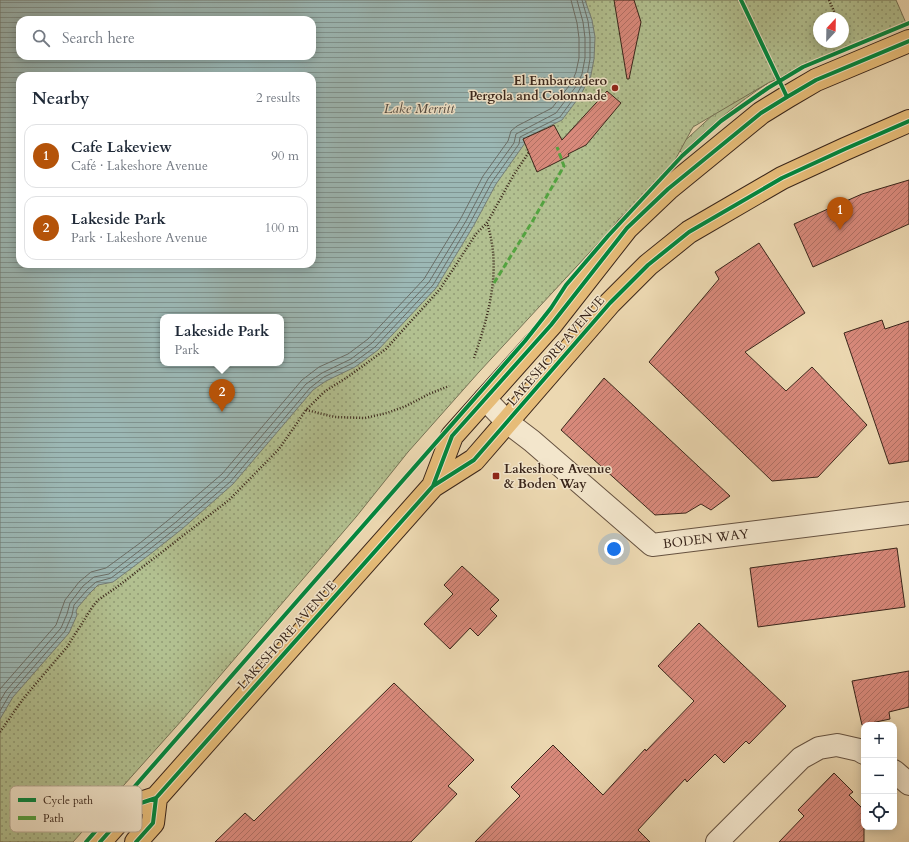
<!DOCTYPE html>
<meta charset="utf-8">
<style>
:root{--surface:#fff;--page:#f2f2f3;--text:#1f2937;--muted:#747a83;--line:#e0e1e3;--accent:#b45309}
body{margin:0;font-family:Cardo,serif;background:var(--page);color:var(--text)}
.controls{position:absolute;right:12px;bottom:12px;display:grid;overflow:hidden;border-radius:8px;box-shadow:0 2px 10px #0003}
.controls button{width:36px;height:36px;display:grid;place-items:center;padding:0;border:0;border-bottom:1px solid var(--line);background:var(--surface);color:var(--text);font:20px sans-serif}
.compass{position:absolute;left:813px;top:12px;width:36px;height:36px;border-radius:50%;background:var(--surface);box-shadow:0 2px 10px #0003;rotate:22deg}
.you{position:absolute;left:614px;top:549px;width:14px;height:14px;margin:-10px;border:3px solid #fff;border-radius:50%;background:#1a73e8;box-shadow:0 0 0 6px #1a73e833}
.badge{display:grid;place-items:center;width:26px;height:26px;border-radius:50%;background:var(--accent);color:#fff;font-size:13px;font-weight:700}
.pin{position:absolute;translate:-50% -33px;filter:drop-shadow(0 1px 2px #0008)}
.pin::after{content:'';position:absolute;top:21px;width:14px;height:12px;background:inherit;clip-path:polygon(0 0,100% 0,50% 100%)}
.popup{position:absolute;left:160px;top:314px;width:124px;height:52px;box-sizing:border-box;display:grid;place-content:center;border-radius:8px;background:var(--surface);filter:drop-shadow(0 1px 3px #0005);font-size:13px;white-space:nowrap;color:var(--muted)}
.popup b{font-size:15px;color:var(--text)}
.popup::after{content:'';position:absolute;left:50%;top:100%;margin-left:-8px;border:8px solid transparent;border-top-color:var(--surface)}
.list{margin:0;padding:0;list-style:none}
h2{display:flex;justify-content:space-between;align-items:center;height:52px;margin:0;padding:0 16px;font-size:17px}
h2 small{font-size:13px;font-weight:400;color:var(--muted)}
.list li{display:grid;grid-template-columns:26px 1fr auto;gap:12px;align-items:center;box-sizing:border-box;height:64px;margin:0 8px 8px;padding:0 8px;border:1px solid var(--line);border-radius:12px}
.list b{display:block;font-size:15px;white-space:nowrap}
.list p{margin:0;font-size:13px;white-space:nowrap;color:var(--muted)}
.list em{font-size:13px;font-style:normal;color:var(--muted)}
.icon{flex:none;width:22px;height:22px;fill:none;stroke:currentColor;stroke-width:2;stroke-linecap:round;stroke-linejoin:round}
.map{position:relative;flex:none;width:909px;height:842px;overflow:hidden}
.search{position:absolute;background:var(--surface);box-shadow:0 2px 10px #0003;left:16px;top:16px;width:300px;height:44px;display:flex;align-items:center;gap:10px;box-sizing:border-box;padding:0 14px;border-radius:12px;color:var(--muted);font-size:15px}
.panel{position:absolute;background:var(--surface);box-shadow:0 2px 10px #0003;left:16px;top:72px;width:300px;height:196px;border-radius:12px}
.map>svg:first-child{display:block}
.grass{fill:url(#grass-tufts);stroke:#767356}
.park{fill:url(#park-dots);stroke:#767356;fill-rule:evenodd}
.water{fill:url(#water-rules);stroke:#757e77;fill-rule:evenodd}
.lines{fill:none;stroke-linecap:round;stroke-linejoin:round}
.shore{stroke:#6b6f68;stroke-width:1}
.building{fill:url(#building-hatch);stroke:#3a261b}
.minor-casing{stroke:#665240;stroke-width:24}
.major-casing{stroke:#3a261b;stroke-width:24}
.path{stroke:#3a261b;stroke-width:2.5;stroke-dasharray:1 2;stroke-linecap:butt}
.minor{stroke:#f3e6cc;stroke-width:22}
.major{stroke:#e6bc78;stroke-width:22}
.quiet{stroke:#54a340;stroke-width:3;stroke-dasharray:6 3;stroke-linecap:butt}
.cycleway-casing{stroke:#f3e6cc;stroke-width:6}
.cycleway{stroke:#00873e;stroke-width:4}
.poi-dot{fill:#8f2418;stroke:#f3e6cc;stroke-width:1.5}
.labels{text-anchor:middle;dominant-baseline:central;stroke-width:3;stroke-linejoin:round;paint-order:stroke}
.poi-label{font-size:13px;font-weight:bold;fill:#3a261b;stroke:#f3e6cc;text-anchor:end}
.street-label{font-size:13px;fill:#3a261b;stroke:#f3e6cc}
.water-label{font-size:14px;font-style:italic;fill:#524a42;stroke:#f3e6cc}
.key{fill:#f3e6cc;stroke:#bcac97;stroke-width:1}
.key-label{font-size:11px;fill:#3a261b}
</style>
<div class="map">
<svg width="909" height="842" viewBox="0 0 909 842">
<defs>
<pattern id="grass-tufts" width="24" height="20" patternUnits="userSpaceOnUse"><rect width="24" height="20" fill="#b2c090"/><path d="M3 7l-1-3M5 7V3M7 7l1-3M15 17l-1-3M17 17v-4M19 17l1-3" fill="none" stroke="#929c75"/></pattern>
<pattern id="park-dots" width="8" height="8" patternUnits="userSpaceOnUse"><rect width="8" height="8" fill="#b2c090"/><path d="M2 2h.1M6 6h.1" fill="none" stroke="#929c75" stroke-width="1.8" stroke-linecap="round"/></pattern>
<pattern id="water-rules" width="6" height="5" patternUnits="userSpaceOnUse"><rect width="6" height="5" fill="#9cb8b5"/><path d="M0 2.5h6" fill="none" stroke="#809592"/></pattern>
<pattern id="building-hatch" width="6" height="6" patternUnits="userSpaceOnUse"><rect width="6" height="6" fill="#d8897b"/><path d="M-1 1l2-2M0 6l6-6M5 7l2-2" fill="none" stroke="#b07064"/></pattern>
</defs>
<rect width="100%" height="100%" fill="#ecd8b1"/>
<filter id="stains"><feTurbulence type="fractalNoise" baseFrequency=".005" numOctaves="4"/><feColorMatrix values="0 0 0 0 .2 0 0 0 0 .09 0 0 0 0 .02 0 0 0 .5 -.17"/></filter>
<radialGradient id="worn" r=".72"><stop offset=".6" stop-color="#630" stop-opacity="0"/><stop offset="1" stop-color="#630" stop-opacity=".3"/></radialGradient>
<path class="grass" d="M768,83c-31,20 -59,44 -86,70l-5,-5 39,-36z"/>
<path class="park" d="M0,0h896l10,23 -138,60 -75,44 -18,33 -196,212 -71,80 -52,65 -173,202 -110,123h-73zM819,18h24v24h-24zM20,20h292v36h-292zM20,76h292v188h-292zM163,317h118v46h-118z"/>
<path class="water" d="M0,0h585l7,20 3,17 -1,22 -4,21 -2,1 -8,15 -18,24 -39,19 2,4 -29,41 -22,41 -38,63 -58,62 -23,17 -29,14 -13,9 -80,94 -51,45 -33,26 -36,27 -15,3 -8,8 -12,14 -2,4 1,4 -8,18 -56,64 -13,22zM20,20h292v36h-292zM20,76h292v188h-292zM163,317h118v46h-118z"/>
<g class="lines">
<path class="shore" d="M0,689l56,-64 9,-25 14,-18 12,-10 15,-4 34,-25 32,-26 50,-43 80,-94 17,-13 29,-13 20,-15 56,-60 37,-61 22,-42 25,-35 3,-10 6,-5 35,-18 20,-26 4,-10 3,-14v-20l-2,-15 -6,-23
M0,701l6,-10 55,-63 6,-14 3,-11 13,-17 11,-9 15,-3 34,-26 33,-26 50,-44 80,-94 16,-11 29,-14 21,-16 57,-61 37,-61 22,-42 26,-36 2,-9 40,-21 21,-28 5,-11 3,-16v-20l-2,-16 -6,-22
M0,711l10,-17 55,-63 7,-16 2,-10 13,-15 9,-8 15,-4 35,-26 33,-26 51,-44 80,-94 14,-11 29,-14 22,-16 58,-62 37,-62 22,-41 27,-38 1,-7 40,-20 17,-23 10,-18 3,-17v-22l-2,-16 -6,-21"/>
</g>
<path class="building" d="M614,0h20l7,22 -12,57h-2z
M607,91l14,12 -35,42 -18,9 1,2 -32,16 -14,-33 31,-14 8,15z
M909,180v44l-96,43 -19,-43 68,-30z
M759,243l46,70 -60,39 41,39 26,-24 55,58 -49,52 -46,4 -123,-119 70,-83 -4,-7z
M882,320l3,9 24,-8v140l-20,3 -45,-131z
M604,378l126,118 -19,14 -10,-6 -15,9 -31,2 -94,-85z
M897,548l8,59 -147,20 -8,-59z
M462,566l37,34 -9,9 7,7 -19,20 -8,-8 -20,21 -26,-25 29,-30 -9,-9z
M699,623l87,83 -37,38 -3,-3 -22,22 -9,-9 -28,28 -2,-3 -47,51 12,12h-175l45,-46 -9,-9 42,-42 50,50 42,-46 1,2 48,-50 -36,-35z
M909,671v36l-20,5 1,7 -28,6 -10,-44z
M394,683l80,77 -26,26 9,8 -46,48h-196l30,-29 9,8z
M834,773l19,19 -4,3 15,15v32h-85l25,-26 -6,-6z"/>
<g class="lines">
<defs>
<path id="minor" d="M485,399l22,23 25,19 120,104 257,-32
M894,771l15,13
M717,842l84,-84 18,-10 18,-3 22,5 5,3"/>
<path id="major" d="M433,486l19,-50 99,-111 76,-97 41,-39 93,-76 26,-16 29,-17 93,-39
M100,842l32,-36 24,-8 277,-312 41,-26 136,-157 38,-38 41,-33 93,-54 63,-29 64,-28
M136,842l17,-19 3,-25"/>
</defs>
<use href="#minor" class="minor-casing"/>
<use href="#major" class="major-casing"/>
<path class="path" d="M741,0l35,74
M829,0l8,18
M843,32l2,5
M474,358c15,-44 28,-89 13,-135
M306,410l29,7 30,1 22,-5 19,-7 23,-12 20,-8
M0,732l23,-33 44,-52 26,-41 5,-6 19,-13 112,-87 50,-51 27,-39 18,-18 25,-16 37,-27 54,-60 36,-55 11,-11 26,-47 16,-24"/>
<use href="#minor" class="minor"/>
<use href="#major" class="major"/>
<path class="quiet" d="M494,283l38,-61 32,-56 -7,-19"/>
<defs>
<path id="cycleway" d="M741,0l46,97
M433,486l19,-50 99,-111 76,-97 41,-39 93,-76 26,-16 29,-17 93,-39
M86,842l439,-501 26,-33 15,-23 42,-49 74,-80 39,-35 47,-33 35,-21 106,-44
M100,842l32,-36 24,-8 277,-312 41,-26 136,-157 38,-38 41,-33 93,-54 63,-29 64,-28
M136,842l17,-19 3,-25"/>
</defs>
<use href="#cycleway" class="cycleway-casing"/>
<use href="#cycleway" class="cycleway"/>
</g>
<g class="poi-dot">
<circle cx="615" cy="88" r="4"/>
<rect x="492" y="472" width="8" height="8" rx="2"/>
</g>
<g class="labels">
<g class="poi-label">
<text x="607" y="81">El Embarcadero<tspan x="607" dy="15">Pergola and Colonnade</tspan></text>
<text x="504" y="469" text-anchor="start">Lakeshore Avenue<tspan x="504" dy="15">&amp; Boden Way</tspan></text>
</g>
<g class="street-label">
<text transform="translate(556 351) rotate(-49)">LAKESHORE AVENUE</text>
<text transform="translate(706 539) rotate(-7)">BODEN WAY</text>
<text transform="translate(287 635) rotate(-48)">LAKESHORE AVENUE</text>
</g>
<g class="water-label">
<text x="419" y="108">Lake Merritt</text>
</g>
</g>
<rect x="10" y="786" width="132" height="46" rx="6" class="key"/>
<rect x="18" y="798" width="18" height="4" fill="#00873e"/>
<rect x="18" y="816" width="18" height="4" fill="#54a340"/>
<g class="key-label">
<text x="43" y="804">Cycle path</text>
<text x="43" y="822">Path</text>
</g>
<rect width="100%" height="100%" filter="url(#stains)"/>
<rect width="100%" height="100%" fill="url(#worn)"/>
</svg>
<div class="controls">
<button>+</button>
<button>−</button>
<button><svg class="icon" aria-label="locate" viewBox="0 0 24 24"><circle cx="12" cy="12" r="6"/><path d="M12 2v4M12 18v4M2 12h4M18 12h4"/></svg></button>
</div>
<svg class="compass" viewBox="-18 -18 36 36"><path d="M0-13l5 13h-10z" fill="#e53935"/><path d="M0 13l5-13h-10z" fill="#747a83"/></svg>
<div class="you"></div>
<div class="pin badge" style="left:840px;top:230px">1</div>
<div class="pin badge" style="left:222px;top:412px">2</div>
<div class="popup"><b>Lakeside Park</b>Park</div>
<div class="search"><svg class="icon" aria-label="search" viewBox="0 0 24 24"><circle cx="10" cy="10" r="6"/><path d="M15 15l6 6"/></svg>Search here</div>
<section class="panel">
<h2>Nearby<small>2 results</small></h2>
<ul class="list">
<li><span class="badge">1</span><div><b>Cafe Lakeview</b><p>Café · Lakeshore Avenue</p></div><em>90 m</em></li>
<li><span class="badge">2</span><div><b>Lakeside Park</b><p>Park · Lakeshore Avenue</p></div><em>100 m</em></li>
</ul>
</section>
</div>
